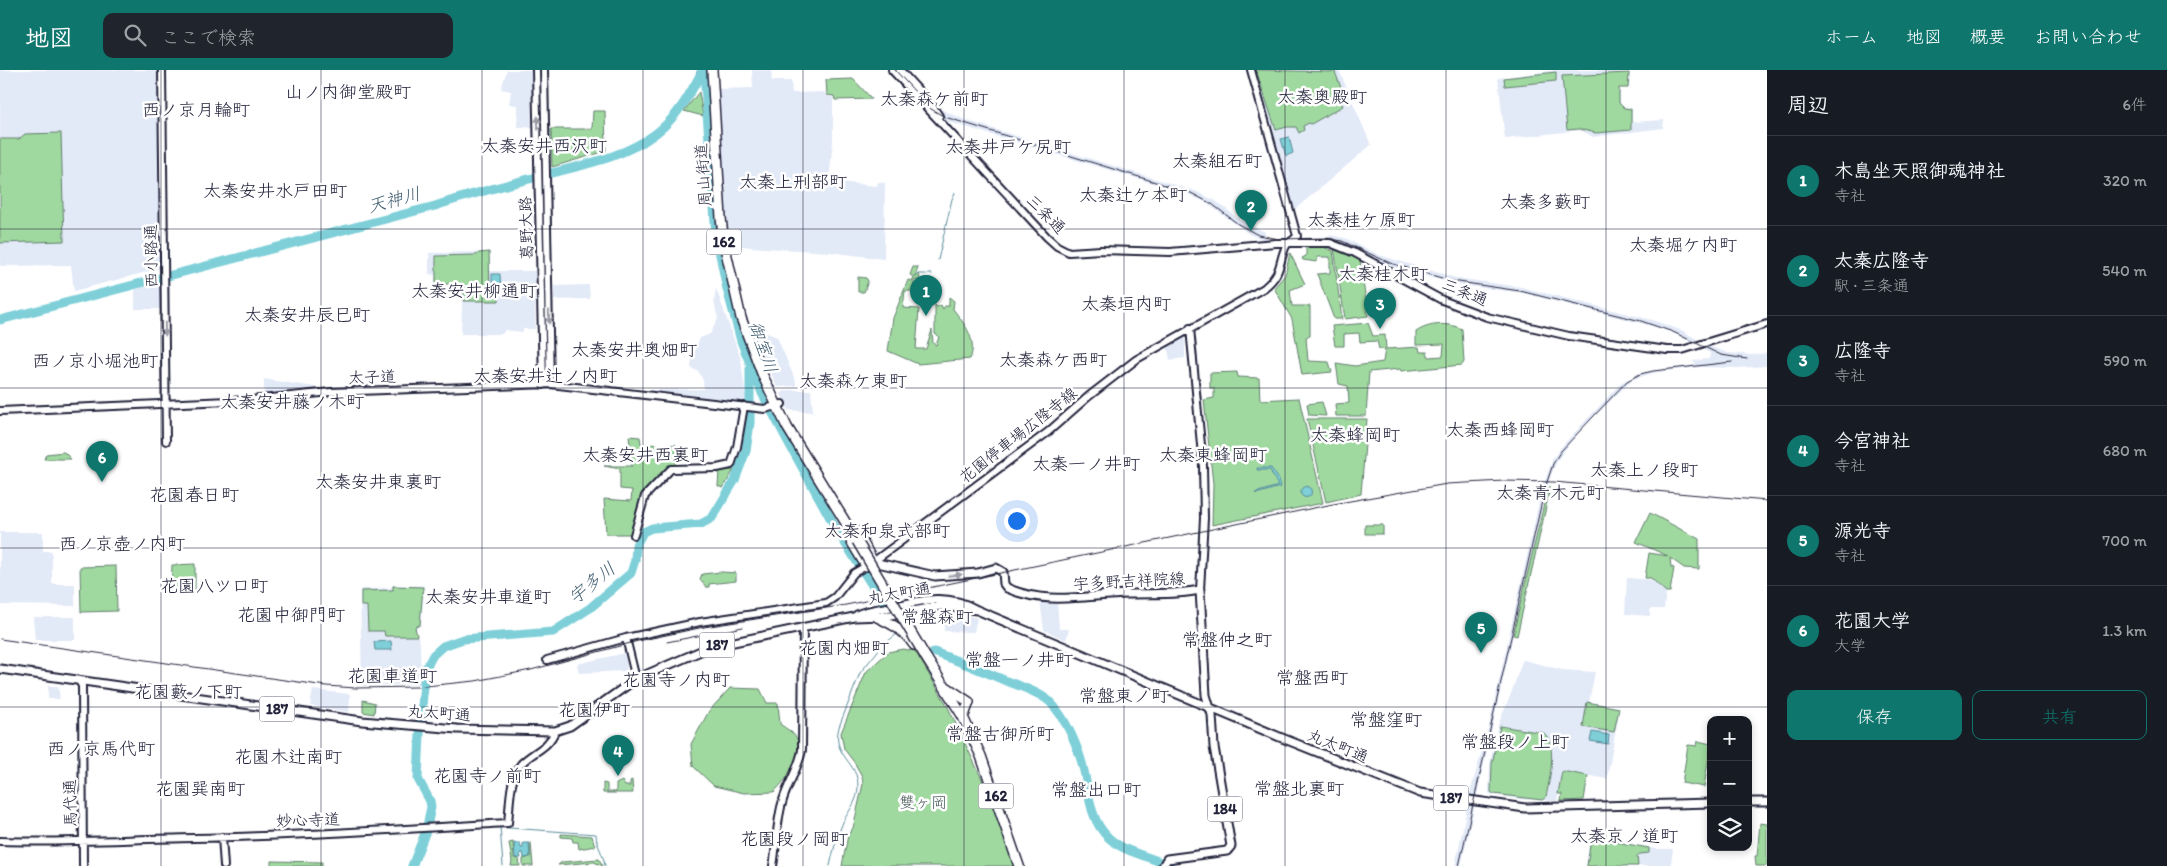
<!DOCTYPE html>
<html lang="ja">
<meta charset="utf-8">
<style>
:root{--surface:#171b24;--page:#20242c;--text:#f1f3f6;--muted:#9ea1a6;--line:#363941;--accent:#0f766e}
body{margin:0;font-family:Itim,"Klee One",sans-serif;background:var(--page);color:var(--text)}
.controls{position:absolute;right:15px;bottom:15px;display:grid;overflow:hidden;border-radius:10px;box-shadow:0 2px 8px #0003}
.controls button{width:45px;height:45px;display:grid;place-items:center;padding:0;border:0;border-bottom:1px solid var(--line);background:var(--surface);color:var(--text);font:25px sans-serif}
.you{position:absolute;left:1016px;top:450px;width:18px;height:18px;margin:-12px;border:4px solid #fff;border-radius:50%;background:#1a73e8;box-shadow:0 0 0 8px #1a73e833}
.badge{display:grid;place-items:center;width:32px;height:32px;border-radius:50%;background:var(--accent);color:#fff;font-size:16px;font-weight:700}
.pin{position:absolute;translate:-50% -41px;filter:drop-shadow(0 1px 2px #0008)}
.pin::after{content:'';position:absolute;top:26px;width:18px;height:15px;background:inherit;clip-path:polygon(0 0,100% 0,50% 100%)}
.list{margin:0;padding:0;list-style:none}
h2{display:flex;justify-content:space-between;align-items:center;height:65px;margin:0;padding:0 20px;font-size:21px}
h2 small{font-size:16px;font-weight:400;color:var(--muted)}
.list li{display:grid;grid-template-columns:32px 1fr auto;gap:15px;align-items:center;box-sizing:border-box;height:90px;padding:0 20px;border-top:1px solid var(--line)}
.list b{display:block;font-size:19px;white-space:nowrap}
.list p{margin:0;font-size:16px;white-space:nowrap;color:var(--muted)}
.list em{font-size:16px;font-style:normal;color:var(--muted)}
.actions{display:flex;gap:10px;padding:15px 20px}
.actions a{flex:1;padding:11px 0;border:1px solid var(--accent);border-radius:10px;text-align:center;font-size:18px;color:var(--accent)}
.actions .main{background:var(--accent);color:#fff}
.icon{flex:none;width:28px;height:28px;fill:none;stroke:currentColor;stroke-width:2;stroke-linecap:round;stroke-linejoin:round}
.map{position:relative;flex:none;width:1767px;height:796px;overflow:hidden}
header{display:flex;align-items:center;gap:30px;box-sizing:border-box;height:70px;padding:0 25px;background:var(--accent);color:#fff}
header strong{font-size:24px}
nav{display:flex;gap:28px;margin-inline-start:auto;font-size:18px}
.search{width:350px;height:45px;background:var(--page);display:flex;align-items:center;gap:12px;box-sizing:border-box;padding:0 18px;border-radius:10px;color:var(--muted);font-size:19px}
main{display:flex}
aside{flex:1;background:var(--surface)}
.map>svg:first-child{display:block}
.built{fill:#e2e9f7}
.green{fill:#a0d99f;stroke:#617e6d}
.water{fill:#7ecfd8;stroke:#598a99}
.lines{fill:none;stroke-linecap:round;stroke-linejoin:round}
.stream{stroke:#598a99;stroke-width:1}
.river{stroke:#7ecfd8;stroke-width:9}
.secondary-casing{stroke:#22223b;stroke-width:10}
.primary-casing{stroke:#22223b;stroke-width:11}
.highway-casing{stroke:#22223b;stroke-width:12}
.secondary{stroke:#fff;stroke-width:6}
.primary{stroke:#fff;stroke-width:7}
.highway{stroke:#fff;stroke-width:9}
.tram{stroke:#22223b;stroke-width:1}
.rail{stroke:#22223b;stroke-width:1}
.highway-bridge-casing{stroke:#22223b;stroke-width:12;stroke-linecap:butt}
.highway-bridge{stroke:#fff;stroke-width:9}
.oneway{fill:#9c9ca7}
.grid{fill:none;stroke:#22223b;stroke-width:1;stroke-opacity:0.55}
.labels{text-anchor:middle;dominant-baseline:central;stroke-width:5;stroke-linejoin:round;paint-order:stroke}
.shield{fill:#fff;stroke:#646476;stroke-width:1}
.shield-label{font-size:15px;font-weight:bold;fill:#22223b}
.street-label{font-size:16px;fill:#22223b;stroke:#fff}
.park-label{font-size:16px;fill:#485959;stroke:#fff}
.neighbourhood-label{font-size:18px;fill:#22223b;stroke:#fff}
.water-label{font-size:18px;font-style:italic;fill:#425f72;stroke:#fff}
</style>
<header>
<strong>地図</strong>
<div class="search"><svg class="icon" aria-label="search" viewBox="0 0 24 24"><circle cx="10" cy="10" r="6"/><path d="M15 15l6 6"/></svg>ここで検索</div>
<nav><a>ホーム</a><a>地図</a><a>概要</a><a>お問い合わせ</a></nav>
</header>
<main>
<div class="map">
<svg width="1767" height="796" viewBox="0 0 1767 796">
<rect width="100%" height="100%" fill="#fff"/>
<filter id="ink" filterUnits="userSpaceOnUse"><feTurbulence type="fractalNoise" baseFrequency=".02" numOctaves="2"/><feDisplacementMap in="SourceGraphic" scale="10" xChannelSelector="R" yChannelSelector="G"/><feConvolveMatrix kernelMatrix="1 2 1 2 8 2 1 2 1" color-interpolation-filters="sRGB"/></filter>
<g filter="url(#ink)">
<path class="built" d="M0,0h158l3,195 -3,4 -84,22 -3,-26 -71,1z
M507,0h24l1,57h-15l1,-22 -9,-1 2,-13 -10,-2z
M752,0h19l1,11h19l1,12 33,-1 1,4 7,1v44l-4,40 48,5 1,-4 7,1 -1,76 -54,-7 -80,-5 -19,-3 -5,-32 -8,-123 35,-1z
M1254,0h85l32,75 -77,65z
M1558,0h57l1,2 14,1 -1,15h-9v15l3,4 9,1v14l32,-2 -1,8 -70,9 -13,-7 -75,9 -7,-61z
M940,39l25,11 230,71 21,10 24,19 25,12 -1,5 5,2 -1,2 -17,-6 -46,-33 -19,-9 -234,-70 -6,-2z
M1329,165l16,3 34,17 77,23 65,9 131,33 31,11 25,15 20,7 24,2 15,-2v13l-29,2 -37,-1 -44,5 -24,7 -55,53 -20,27 -8,18 -8,30 -81,359h-6l15,-73 19,-67 52,-233 12,-35 11,-14 58,-62 23,-10 52,-7 -5,-4 17,-2 1,-6 -28,-16 -19,-8 -140,-36 -62,-8 -74,-19 -58,-26z
M490,182v19h45v58h-12v3l-18,-2 -3,4h-41l2,-50h-28v-9l-6,-1v-21z
M160,212v27h-25v-19z
M589,215l1,14 -36,1v-14z
M716,218l25,72 5,42 -101,-12 59,-1 -1,-9 -5,-9 -6,-2 -1,-3 2,-13 7,-15 10,-4 8,-15 -4,-18z
M765,262l12,5 19,45v4l-19,1 -21,-49 9,1z
M1185,264v24l-15,2 -3,-16z
M264,309l57,9 -57,6z
M790,320h21l2,22 -24,-2 -8,-16 2,-2z
M0,462h43v19h9v33h23v22l-75,-1z
M1627,508l25,2 14,12 -2,17h-14v7l-25,-2z
M392,515l32,1 -3,40 -6,2 5,15 1,41 -59,2 -2,-97 31,-1z
M1040,531h17l2,28h10l-3,11 -22,-10z
M950,541l27,7 -3,14 -30,-1v-17z
M33,547h42v23h-40z
M625,583l2,13 -1,5 -47,2 -2,-9z
M1524,590l38,10 33,2 -6,30 31,5 -13,72 -45,-8 -5,30 -39,-2 -29,-5 1,-31 8,-38 13,-31 11,-33z
M48,616h10l2,13h-12z
M313,620l37,4 -1,18 -39,-6z
M1594,768l62,11h17l-2,14 -3,3h-82l3,-21z"/>
<path class="green" d="M541,0l2,100h-2z
M1256,0l79,2 10,26 -1,3 -3,1 2,4 -32,18 -2,-1 -6,3 1,4 -5,3 -3,-6h-9l-11,3z
M1556,2v9l-51,5 -1,-8z
M1629,3l-1,15h-9v15l5,5 7,1v21l-35,3 -17,-4 -12,1 -5,-54z
M853,9l19,20 -37,1 -1,-4 -7,-1 -1,-15z
M699,22l4,24 -19,-5z
M593,41h12l1,40 -54,16 -1,-38h41z
M61,63l3,108 -64,2v-104h19l6,-5z
M1321,176l12,5 9,68h-8l-17,-45 13,-1v-16h-13v5l-14,-2 -1,-2 4,-2v-9z
M1334,178l26,12 8,56 -23,3z
M489,182l1,42 9,1v6h-35v-17h-28v-28l41,-1 2,-2z
M1290,183l15,31 -15,6 2,16h18v30l-4,1 2,24 21,1 3,10 -30,3 -10,-56 -18,-31 11,-13z
M913,197h5l-3,10 4,-3 1,4 -2,2 -4,1v10h-9l-2,17 16,1 -3,40h10l6,-19 1,13 3,2 3,-8 -4,-3v-29l2,2 4,-2 2,4 2,-3h4v-9l5,4 -1,8c11,14 25,31 17,50l-52,5 -30,-13 5,-33 15,-38 4,1 2,-4 -4,-2z
M858,207l8,1 2,3 -4,11h-6z
M1368,253l5,13 12,-1 1,14 33,-2 1,5h7l2,5 14,-1 1,-12 -28,1v-13c13,-9 32,-10 46,-3l2,33 -2,3 -61,6 -1,-2 -31,3 -3,44h-30l-1,-12 14,-1 -1,-17 -9,-2 -3,-21 19,3 28,-4 2,-13h-6l-2,-8 -17,1 -1,-9 -15,1v12h-9l-3,-20z
M1237,302l1,5 21,1 1,22 39,-2 24,105 -111,22 1,-41 -9,-84 10,-2v-10h-4v-15z
M1322,332l4,14 -17,-1 -2,-11z
M1307,349h60l-6,75 -35,8z
M629,366l11,1 1,7 35,1 1,21 -35,30 -8,35 -3,3h-25l-2,-35 27,2 1,-11 -12,-1v-20l-16,-3h28z
M64,382l7,7h-27l2,-5z
M734,400l-11,18 -5,-2 1,-15z
M1548,417h2l-4,20 -29,129 -4,-1z
M1650,443l49,26v30l-15,-1 -14,-10 1,9 3,1 -4,24h-4l-15,-14h-6l4,-25 19,3 -32,-14z
M1365,455h18v9h-18z
M195,494v25l-24,-1 1,-23z
M116,496l1,45 -36,1 -1,-45z
M722,502l14,1v8l-27,3v3h-3l-6,-8 2,-5z
M393,516l30,1 -3,38 -5,2 2,9h-32l-1,-5h-16l-1,-25h-6v-15l32,-1z
M903,579l12,2 32,54 42,89 25,72h-172l6,-31 5,-7 10,-44 -1,-8 -8,-14 -10,-13 -3,-16 25,-61 22,-20z
M730,618l30,1 7,14h11l2,21c5,4 13,8 16,13 12,20 -10,42 -22,55l-30,1 -30,-7 -21,-20 -2,-22 18,-33z
M363,630l12,3 -1,11 -11,-2z
M1587,632l32,6 -5,24 -31,-5z
M1500,656l44,7c14,13 5,48 2,64l-4,3 -48,-6 -3,-2 1,-28z
M1698,671l13,3 -7,43 -22,-4 6,-38 9,1z
M1562,701l26,5 -4,24 -23,1 1,-7h-4z
M632,710l1,13h-30v-10l4,1v8h9v-8l6,-3 3,5h5v-5z
M1760,753l7,1v42h-11l-1,-10h2z
M561,764l31,2 3,10 -16,3 -1,-7h-5l-1,-4 -11,-1z
M1594,768l55,10v5l-9,1 -3,2 1,10h-51l3,-21z
M513,772l1,16 5,1 1,7h-9l1,-5 -3,-18z
M530,773h1l2,23h-10v-7l7,-2z
M599,789l4,7 -9,-4 -36,3 4,-3z
M271,791l51,1v4h-51z"/>
<path class="water" d="M700,0l7,1 -1,10 -11,-1 2,-9z
M1289,67l4,16 -7,3 -5,-17z
M492,204h8l1,18h-9z
M1257,398h14l7,10 2,9 -24,7 -1,-1 23,-7 -8,-16h-13z
M1300.5 422a5.5 5.5 0 1 1 11 0a5.5 5.5 0 1 1-11 0Z
M391,571l1,9h-17l-1,-8z
M1592,662l17,3 -1,9 -18,-3z
M514,773h6l1,5h2v-5h6l1,14 -6,1 -1,-5h-3l1,5h-6z"/>
<g class="lines">
<path class="stream" d="M938,190l14,-61 3,-6
M928,204h4
M916,207l2,-3h8
M494,757l102,7c0,12 8,20 9,32
M500,757l3,39
M426,761h4
M830,796c3,-15 7,-30 13,-44 6,-12 15,-21 15,-35 1,-25 -27,-31 -19,-60l21,-54 21,-26 17,-14"/>
<path class="river" d="M704,2l12,163 11,54 14,52 21,52 30,56 46,83 46,72
M0,250l435,-114c38,-13 78,-23 117,-33 35,-9 74,-17 103,-39 22,-16 35,-40 48,-64
M934,582c24,9 47,18 70,28 15,6 33,11 45,21 17,16 30,48 35,70 5,23 6,50 25,67 16,15 41,18 61,28
M421,649l4,-49 8,-15 10,-9 20,-7 90,-7 37,-24 41,-35 4,-13 1,-15 7,-13 9,-4 49,-4 11,-6 23,-38 11,-29 4,-28v-54
M412,796l14,-35 5,-24 -1,-6 -12,-22 2,-46"/>
<defs>
<path id="secondary" d="M162,0l4,371
M536,0l7,315
M544,0l6,314
M892,0l155,167 10,9 12,6 32,-2 69,2 106,-9h54l25,10 87,47 45,17 82,19 98,14h15l85,-26
M900,0l31,34 8,12
M1190,258l13,138 1,52 -4,72
M0,341l251,-11 80,-8 219,-8 215,25 17,-5
M634,465l11,-39 26,-27 46,-1 14,-3 6,-18 7,-41
M873,492l175,-130 41,-36 48,-37 127,-71c18,-15 14,-22 21,-40 2,-6 9,-7 12,-12l-46,-166
M626,568l10,41
M547,590l79,-22 74,-16 126,-19 9,-6 19,-24 12,-7
M79,611l3,5 1,180
M222,767l2,29
M0,771c65,2 129,-2 194,-3 105,-2 210,-9 314,-15 2,-18 1,-45 13,-59 11,-12 28,-16 34,-33
M773,796c4,-22 3,-45 10,-66 5,-17 16,-32 19,-50l1,-123"/>
<path id="primary" d="M868,495l5,-3 62,14 43,-3 18,-5 7,4 1,12 3,4c40,18 79,7 121,6 25,-1 48,1 72,-4l6,105 6,20 2,32 17,99 -4,5 -60,8 -4,7
M857,545c10,-5 23,-6 34,-8 31,-7 57,-14 86,3l305,128 138,55 105,15 186,-5
M0,599l362,52 95,8 98,2 15,-5 66,-47 74,-32 144,-30 31,-1 56,-10 36,4
M1748,732h19"/>
<path id="highway" d="M712,0l9,148 3,25 17,75 22,58 24,51 70,114
M857,462l14,26
M848,466l18,30
M877,547c15,7 27,13 37,28
M907,560l2,-19
M925,586l37,59 19,41 38,110
M945,616l24,16 -4,11 -3,2"/>
</defs>
<use href="#secondary" class="secondary-casing"/>
<use href="#primary" class="primary-casing"/>
<use href="#highway" class="highway-casing"/>
<use href="#secondary" class="secondary"/>
<use href="#primary" class="primary"/>
<use href="#highway" class="highway"/>
<path class="tram" d="M895,0l36,39 14,8 246,76 21,11 26,20 20,11 21,4 48,-1 15,3 48,22 62,18 68,10 121,30 32,11 48,23 26,4
M1459,796l86,-378 8,-24 7,-12 67,-71 13,-7 13,-3 79,-9"/>
<path class="rail" d="M0,569l326,47 30,2 60,-1 59,-6 56,-11 107,-29 66,-14 142,-22 487,-101 114,-20 57,-3 50,1 213,19
M667,572l76,-15"/>
<defs>
<path id="highway-bridge" d="M857,471l68,115"/>
</defs>
<use href="#highway-bridge" class="highway-bridge-casing"/>
<use href="#highway-bridge" class="highway-bridge"/>
</g>
<defs><path id="oneway-solid" d="M-6-.8H1V-3.2L6.5 0L1 3.2V.8H-6Z" transform="scale(1.25)"/></defs>
<g class="oneway">
<use href="#oneway-solid" transform="translate(538 53) rotate(-91)"/>
<use href="#oneway-solid" transform="translate(549 247) rotate(89)"/>
<use href="#oneway-solid" transform="translate(165 259) rotate(89)"/>
<use href="#oneway-solid" transform="translate(955 505) rotate(-5)"/>
</g>
</g>
<path class="grid" d="M161,0v796M321,0v796M482,0v796M643,0v796M803,0v796M964,0v796M1124,0v796M1285,0v796M1446,0v796M1606,0v796M0,159h1767M0,318h1767M0,478h1767M0,637h1767"/>
<g class="labels">
<g class="shield">
<rect x="706.5" y="159.5" width="35" height="25" rx="4"/>
<rect x="699.5" y="562.5" width="35" height="25" rx="4"/>
<rect x="259.5" y="626.5" width="35" height="25" rx="4"/>
<rect x="978.5" y="713.5" width="35" height="25" rx="4"/>
<rect x="1433.5" y="715.5" width="35" height="25" rx="4"/>
<rect x="1207.5" y="726.5" width="35" height="25" rx="4"/>
</g>
<g class="shield-label">
<text x="724" y="172">162</text>
<text x="717" y="575">187</text>
<text x="277" y="639">187</text>
<text x="996" y="726">162</text>
<text x="1451" y="728">187</text>
<text x="1225" y="739">184</text>
</g>
<g class="street-label">
<text transform="translate(703 105) rotate(-94)">周山街道</text>
<text transform="translate(1046 144) rotate(45)">三条通</text>
<text transform="translate(526 158) rotate(-92)">葛野大路</text>
<text transform="translate(151 186) rotate(-91)">西小路通</text>
<text transform="translate(1465 222) rotate(22)">三条通</text>
<text transform="translate(372 307) rotate(-2)">太子道</text>
<text transform="translate(1018 365) rotate(-38)">花園停車場広隆寺線</text>
<text transform="translate(1129 511) rotate(-3)">宇多野吉祥院線</text>
<text transform="translate(899 523) rotate(-10)">丸太町通</text>
<text transform="translate(439 643) rotate(4)">丸太町通</text>
<text transform="translate(1338 676) rotate(22)">丸太町通</text>
<text transform="translate(70 733) rotate(-91)">馬代通</text>
<text transform="translate(308 750) rotate(-2)">妙心寺道</text>
</g>
<g class="park-label">
<text x="923" y="732">雙ヶ岡</text>
</g>
<g class="neighbourhood-label">
<text x="348" y="22">山ノ内御堂殿町</text>
<text x="1322" y="27">太秦奥殿町</text>
<text x="934" y="29">太秦森ケ前町</text>
<text x="196" y="40">西ノ京月輪町</text>
<text x="544" y="76">太秦安井西沢町</text>
<text x="1008" y="77">太秦井戸ケ尻町</text>
<text x="1217" y="91">太秦組石町</text>
<text x="793" y="112">太秦上刑部町</text>
<text x="275" y="121">太秦安井水戸田町</text>
<text x="1133" y="125">太秦辻ケ本町</text>
<text x="1545" y="132">太秦多藪町</text>
<text x="1361" y="150">太秦桂ケ原町</text>
<text x="1683" y="175">太秦堀ケ内町</text>
<text x="1383" y="204">太秦桂木町</text>
<text x="474" y="221">太秦安井柳通町</text>
<text x="1126" y="234">太秦垣内町</text>
<text x="307" y="245">太秦安井辰巳町</text>
<text x="634" y="280">太秦安井奥畑町</text>
<text x="1053" y="290">太秦森ケ西町</text>
<text x="95" y="291">西ノ京小堀池町</text>
<text x="545" y="306">太秦安井辻ノ内町</text>
<text x="853" y="311">太秦森ケ東町</text>
<text x="292" y="332">太秦安井藤ノ木町</text>
<text x="1500" y="360">太秦西蜂岡町</text>
<text x="1355" y="365">太秦蜂岡町</text>
<text x="645" y="385">太秦安井西裏町</text>
<text x="1213" y="385">太秦東蜂岡町</text>
<text x="1086" y="394">太秦一ノ井町</text>
<text x="1644" y="400">太秦上ノ段町</text>
<text x="378" y="412">太秦安井東裏町</text>
<text x="1550" y="423">太秦青木元町</text>
<text x="194" y="425">花園春日町</text>
<text x="887" y="461">太秦和泉式部町</text>
<text x="122" y="474">西ノ京壺ノ内町</text>
<text x="214" y="516">花園八ツ口町</text>
<text x="488" y="527">太秦安井車道町</text>
<text x="291" y="545">花園中御門町</text>
<text x="937" y="547">常盤森町</text>
<text x="1227" y="570">常盤仲之町</text>
<text x="844" y="578">花園内畑町</text>
<text x="1019" y="590">常盤一ノ井町</text>
<text x="392" y="606">花園車道町</text>
<text x="1312" y="608">常盤西町</text>
<text x="676" y="610">花園寺ノ内町</text>
<text x="188" y="622">花園藪ノ下町</text>
<text x="1124" y="626">常盤東ノ町</text>
<text x="594" y="640">花園伊町</text>
<text x="1386" y="650">常盤窪町</text>
<text x="1000" y="664">常盤古御所町</text>
<text x="1515" y="672">常盤段ノ上町</text>
<text x="101" y="679">西ノ京馬代町</text>
<text x="288" y="687">花園木辻南町</text>
<text x="487" y="706">花園寺ノ前町</text>
<text x="200" y="719">花園巽南町</text>
<text x="1299" y="719">常盤北裏町</text>
<text x="1096" y="720">常盤出口町</text>
<text x="1624" y="766">太秦京ノ道町</text>
<text x="794" y="769">花園段ノ岡町</text>
</g>
<g class="water-label">
<text transform="translate(394 130) rotate(-15)">天神川</text>
<text transform="translate(763 277) rotate(71)">御室川</text>
<text transform="translate(592 513) rotate(-39)">宇多川</text>
</g>
</g>
</svg>
<div class="controls">
<button>+</button>
<button>−</button>
<button><svg class="icon" aria-label="layers" viewBox="0 0 24 24"><path d="M12 4l9 5-9 5-9-5zM3 14l9 5 9-5"/></svg></button>
</div>
<div class="you"></div>
<div class="pin badge" style="left:926px;top:246px">1</div>
<div class="pin badge" style="left:1251px;top:161px">2</div>
<div class="pin badge" style="left:1380px;top:259px">3</div>
<div class="pin badge" style="left:618px;top:706px">4</div>
<div class="pin badge" style="left:1481px;top:583px">5</div>
<div class="pin badge" style="left:102px;top:412px">6</div>
</div>
<aside>
<h2>周辺<small>6件</small></h2>
<ul class="list">
<li><span class="badge">1</span><div><b>木島坐天照御魂神社</b><p>寺社</p></div><em>320 m</em></li>
<li><span class="badge">2</span><div><b>太秦広隆寺</b><p>駅 · 三条通</p></div><em>540 m</em></li>
<li><span class="badge">3</span><div><b>広隆寺</b><p>寺社</p></div><em>590 m</em></li>
<li><span class="badge">4</span><div><b>今宮神社</b><p>寺社</p></div><em>680 m</em></li>
<li><span class="badge">5</span><div><b>源光寺</b><p>寺社</p></div><em>700 m</em></li>
<li><span class="badge">6</span><div><b>花園大学</b><p>大学</p></div><em>1.3 km</em></li>
</ul>
<div class="actions"><a class="main">保存</a><a>共有</a></div>
</aside>
</main>
